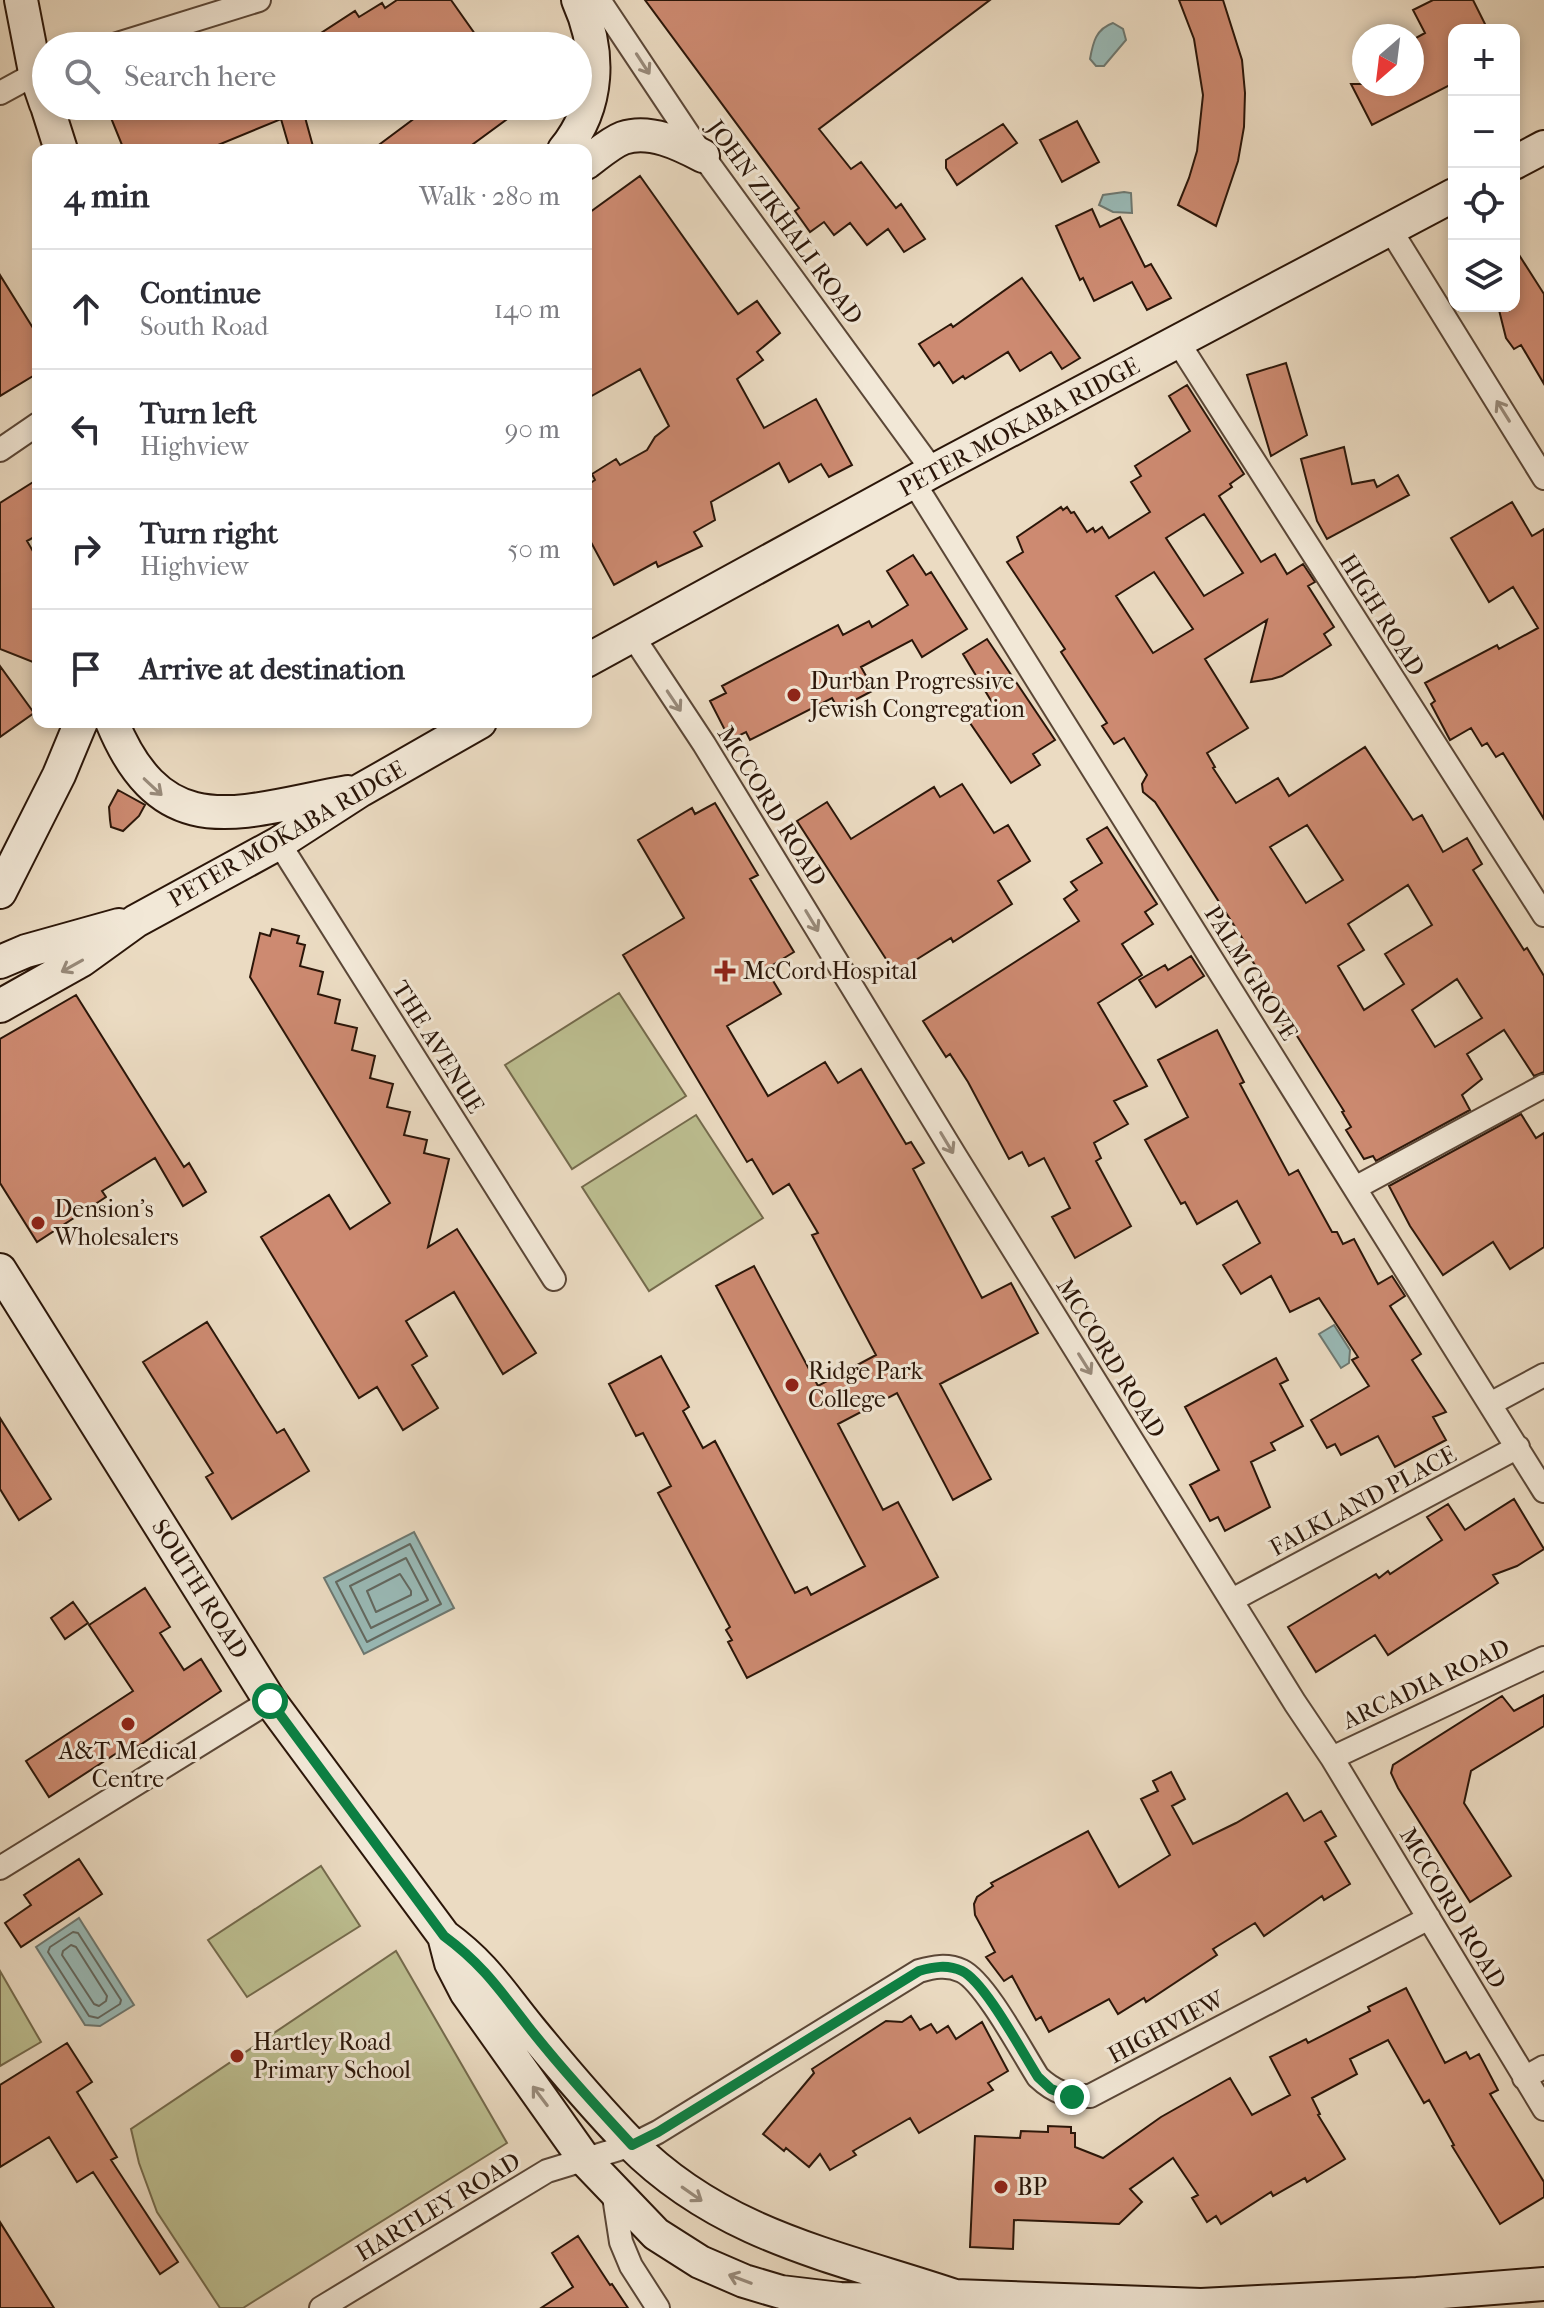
<!DOCTYPE html>
<meta charset="utf-8">
<style>
:root{--surface:#fff;--page:#f2f2f3;--text:#2b2b33;--muted:#7c7c81;--line:#e1e1e2}
body{margin:0;font-family:"IM FELL French Canon",serif;background:var(--page);color:var(--text)}
.controls{position:absolute;right:24px;top:24px;display:grid;overflow:hidden;border-radius:16px;box-shadow:0 4px 12px #0003}
.controls button{width:72px;height:72px;display:grid;place-items:center;padding:0;border:0;border-bottom:2px solid var(--line);background:var(--surface);color:var(--text);font:40px sans-serif}
.compass{position:absolute;left:1352px;top:24px;width:72px;height:72px;border-radius:50%;background:var(--surface);box-shadow:0 4px 12px #0003;rotate:208deg}
.stop{position:absolute;width:24px;height:24px;margin:-18px;border:6px solid #0b8043;border-radius:50%;background:#fff}
.stop.end{background:#0b8043;border-color:#fff;box-shadow:0 2px 8px #0008}
.list{margin:0;padding:0;list-style:none}
h2{display:flex;justify-content:space-between;align-items:center;height:104px;margin:0;padding:0 32px;font-size:34px}
h2 small{font-size:26px;font-weight:400;color:var(--muted)}
.list li{display:grid;grid-template-columns:52px 1fr auto;gap:24px;align-items:center;box-sizing:border-box;height:120px;padding:0 32px;border-top:2px solid var(--line)}
.list b{display:block;font-size:30px;white-space:nowrap}
.list p{margin:0;font-size:26px;white-space:nowrap;color:var(--muted)}
.list em{font-size:26px;font-style:normal;color:var(--muted)}
.icon{flex:none;width:44px;height:44px;fill:none;stroke:currentColor;stroke-width:2;stroke-linecap:round;stroke-linejoin:round}
.map{position:relative;flex:none;width:1544px;height:2308px;overflow:hidden}
.search{position:absolute;background:var(--surface);box-shadow:0 4px 12px #0003;left:32px;top:32px;width:560px;height:88px;display:flex;align-items:center;gap:20px;box-sizing:border-box;padding:0 28px;border-radius:44px;color:var(--muted);font-size:30px}
.panel{position:absolute;background:var(--surface);box-shadow:0 4px 12px #0003;left:32px;top:144px;width:560px;height:584px;border-radius:16px}
.map>svg:first-child{display:block}
.green{fill:#bcbe90;stroke:#746a4c;stroke-width:2}
.water{fill:#99bab7;stroke:#6d7871;stroke-width:2}
.lines{fill:none;stroke-linecap:round;stroke-linejoin:round}
.shore{stroke:#626860;stroke-width:2}
.building{fill:#cd8a71;stroke:#2b1609;stroke-width:2;fill-rule:evenodd}
.street-casing{stroke:#5b4737;stroke-width:26}
.secondary-casing{stroke:#2b1609;stroke-width:36}
.street{stroke:#f2e8d7;stroke-width:22}
.secondary{stroke:#f2e8d7;stroke-width:32}
.oneway{stroke:#988a7a}
.route{stroke:#0b8043;stroke-width:10}
.poi-dot{fill:#8f2418;stroke:#f2e8d7;stroke-width:3}
.labels{text-anchor:middle;dominant-baseline:central;stroke-width:6;stroke-linejoin:round;paint-order:stroke}
.street-label{font-size:24px;fill:#2b1609;stroke:#f2e8d7}
.poi-label{font-size:24px;fill:#2b1609;stroke:#f2e8d7;text-anchor:start}
</style>
<div class="map">
<svg width="1544" height="2308" viewBox="0 0 1544 2308">
<rect width="100%" height="100%" fill="#ebdbc2"/>
<filter id="stains"><feTurbulence type="fractalNoise" baseFrequency=".0025" numOctaves="4"/><feColorMatrix values="0 0 0 0 .2 0 0 0 0 .09 0 0 0 0 .02 0 0 0 .5 -.17"/></filter>
<radialGradient id="worn" r=".72"><stop offset=".6" stop-color="#630" stop-opacity="0"/><stop offset="1" stop-color="#630" stop-opacity=".3"/></radialGradient>
<path class="green" d="M619,993l67,103 -114,73 -67,-104z
M696,1115l67,103 -114,73 -67,-104z
M321,1866l39,60 -113,71 -39,-57z
M396,1951l111,192 -264,165h-23l-63,-96 -18,-49 -8,-34z
M0,1971l41,71 -41,24z"/>
<path class="water" d="M1113,23l10,6 3,11 -22,26h-8l-6,-7c3,-17 6,-30 23,-36z
M1124,192l7,1 1,20 -19,-1 -14,-7 4,-10z
M1334,1325l16,25 -1,13 -8,5 -22,-34z
M414,1532l40,76 -90,46 -40,-76z
M79,1918l55,87 -34,21 -15,-1 -49,-78z"/>
<g class="lines">
<path class="shore" d="M410,1544l31,60 -74,38 -31,-60z
M406,1558l22,42 -57,28 -21,-42z
M400,1574l11,17v4l-35,17 -9,-21z
M73,1932l5,1 43,67 -1,4 -22,14 -9,-2 -41,-64 2,-5z
M71,1945l5,2 31,49 -1,5 -7,5 -5,-2 -32,-49 1,-4z"/>
</g>
<path class="building" d="M397,0h54l24,34 -19,12h-155l54,-35 4,6 23,-14 3,5z
M645,0h345l-171,129 32,40 10,-7 35,46 5,-4 24,35 -21,13 -16,-23 -21,16 -17,-22 -16,12 -10,-13 -14,10 -15,-21 4,-3z
M1179,0h44l19,60 3,33 -1,34 -6,34 -22,65 -38,-21 11,-27 8,-27 6,-56 -9,-56z
M1433,0h40l15,30h-34v53l-82,42 -21,-41h61v-44l13,-7 -12,-23z
M125,106h186l-8,4 11,40h-24l-9,-31 -75,31h-82l-15,-37z
M431,106h94l-60,44h-93z
M1077,121l22,41 -37,20 -22,-42z
M1003,124l14,19 -60,42 -11,-17v-8z
M640,176l98,138 19,-13 23,32 -23,19 6,8 -26,19 27,49 52,-29 36,66 -23,12 -8,-13 -32,18 -10,-19 -68,39 4,18 -21,12 8,14 -44,21 -2,-5 -42,23 -28,-52v-47l9,-6 -3,-6 24,-15 4,6 27,-15 8,-13 14,-11 -29,-57 -54,30v-184z
M1092,209l8,18 20,-10 25,50 6,-3 20,34 -24,12 -15,-28 -38,19 -11,-23 -3,2 -24,-54z
M1514,247l30,47v90l-23,-39 -7,4 -8,-11 -8,-32h16z
M0,275l38,61v37l-38,23z
M1022,278l58,80 -18,11 -11,-17 -31,19 -12,-19 -43,27 -2,-3 -10,7 -14,-21 -5,4 -15,-22 32,-20 2,3z
M1286,363l21,72 -36,21 -24,-81z
M1187,385l57,89 -14,10 2,3 -13,9 42,66 14,-8 12,20 16,-10 12,18 -7,4 26,41 -10,7 7,11 -49,31 -10,3 -21,3 16,-62 -62,39 43,69 -41,25 8,14 -2,1 23,35 42,-25 11,18 76,-49 48,73 9,-5 21,37 24,-14 15,26 -9,6 51,80 3,-2 17,28v96l-10,4 -30,-46 -37,24 15,25 -20,16 8,15 -94,51 -3,-5 -9,3 -18,-29 5,-3 -9,-15 2,-1 -52,-83 -5,4 -11,-18 6,-4 -41,-68 3,-1 -89,-139 -12,-10 -1,-8 5,-9 -23,-37 -10,6 -12,-18 5,-3 -46,-71 4,-3 -58,-87 16,-10 -6,-15 44,-30 2,3 4,-3 4,6 3,-1 13,20 6,-4 2,4 7,-5 7,11 41,-26 -19,-30 10,-6 -6,-10 55,-35 -21,-35zM1204,514l39,59 -39,23 -38,-58zM1154,572l39,57 -40,24 -37,-57zM1307,825l36,55 -37,23 -36,-56zM1408,885l24,40 -47,29 19,30 -40,26 -26,-44 26,-16 -16,-26zM1457,979l25,39 -47,29 -23,-37z
M1344,447l8,37 22,-4 3,7 21,-12 11,20 -82,44 -10,-18 -16,-62z
M38,479v56l-11,6 11,19v104l-38,-15v-146z
M1512,502l20,34 12,-7v290l-41,-66 -7,4 -9,-14 -5,3 -11,-18 -21,12 -19,-36 4,-3 -10,-18 72,-38 2,4 39,-21 -25,-41 -24,15 -38,-64z
M913,555l13,20 5,-3 36,57 -45,28 -10,-17 -51,27 13,23 -36,19 -6,-11 -82,42 -4,-8 -16,8 -20,-39 16,-8 -4,-7 116,-61 5,10 26,-14 3,6 36,-22 -21,-34z
M987,639l68,101 -22,14 7,11 -29,18 -43,-63 25,-16 -30,-50z
M0,666l34,47 -34,24z
M962,784l32,49 14,-8 22,36 -32,20 14,23 -59,38 -2,-4 -56,35 -98,-152 30,-19 24,37 83,-52 6,10z
M118,790l27,15 -6,11 -16,15 -12,-4 -1,-7 -1,-13z
M715,803l43,72 -8,4 44,73 -28,17 15,25 -54,32 41,70 57,-34 13,21 23,-14 45,75 5,-2 13,21 -11,6 69,129 29,-15 27,50 -98,51 51,95 -38,21 -56,-107 -59,31 45,86 15,-8 40,75 -191,101 -19,-36 4,-2 -6,-10 4,-3 -72,-134 13,-7 -28,-53 -7,3 -27,-52 52,-28 28,51 -6,4 20,37 12,-7 80,152 12,-6 4,8 54,-29 -149,-280 38,-20 64,120 58,-31 -64,-120 6,-2 -29,-49 -16,10 -21,-35 -5,3 -124,-207 61,-37 -46,-78 54,-32 3,6z
M1107,827l50,77 -12,8 8,12 -31,20 20,31 -44,28 49,83 -33,15 14,23 -34,19 7,15 -5,3 35,65 -56,32 -23,-41 18,-9 -26,-50 -15,8 -7,-14 -13,7 -41,-77 -18,-28 -4,3 -23,-36 156,-100 -15,-22 13,-9 -6,-8 31,-19 -15,-24z
M272,929l27,7 -2,7 8,2 -5,21 23,6 -5,22 22,6 -5,23 22,5 -5,22 23,6 -5,22 23,6 -6,23 23,5 -6,23 23,5 -3,13 25,6 -21,88 29,-18 79,124 -33,21 -49,-82 -48,29 21,35 -15,9 26,43 -35,22 -26,-43 -18,11 -98,-161 68,-42 21,34 40,-26 -140,-226 10,-44 10,3z
M1191,956l13,20 -48,31 -17,-27 26,-15 3,5z
M76,995l108,172 5,-4 17,29 -23,14 -28,-48 -53,33 4,6 -69,45 -37,-59v-144z
M1217,1030l27,52 -4,2 49,91 9,-5 34,62h5l6,12 11,-5 24,45 14,-8 13,20 -15,10 31,48 -9,6 34,52 -13,5 13,23 -51,27 -17,-31 -37,19 -6,-11 -8,4 -16,-28 58,-34 -17,-26 6,-3 -39,-59 -29,14 -19,-36 -30,18 -18,-29 37,-22 -23,-42 -40,23 -12,-22 -4,2 -36,-64 43,-23 -30,-57z
M1521,1114l15,24 8,-5v114l-34,22 -17,-27 -50,33 -33,-49 -21,-40z
M207,1322l70,111 7,-4 25,42 -77,48 -26,-42 7,-4 -70,-111z
M1276,1358l12,22 -8,4 23,42 -32,17 4,7 -24,12 19,45 -45,24 -7,-14 -8,4 -20,-36 29,-15 -34,-63z
M0,1418l51,81 -32,21 -19,-31z
M1514,1499l30,50 -27,17 -24,9 5,8 -110,72 -13,-20 -59,37 -28,-45 88,-53 3,4 9,-7 2,3 52,-34 -15,-23 21,-13 17,26z
M145,1588l25,39 -10,6 24,37 17,-11 20,32 -84,56 -3,-5 -85,55 -23,-36 107,-70 -44,-66z
M73,1602l15,21 -23,16 -14,-21z
M1544,1695v31l-73,45 -7,32 47,73 -41,26 -72,-114 -7,-15 2,-8 109,-69 12,15z
M1171,1772l14,27 -13,7 21,38 43,-21 51,-30 17,28 17,-10 15,25 -11,6 25,42 -26,16 -2,-4 -58,40 -9,-13 -42,26 4,6 -71,47 -2,-4 -26,16 -9,-15 -60,33 -8,-15 -5,3 -24,-44 -8,5 -18,-24 9,-5 -20,-37 -1,-11 3,-7 16,-11 -2,-3 97,-52 31,56 51,-32 -29,-56 17,-8 -5,-10z
M79,1859l23,35 -81,53 -16,-24 26,-18 -7,-10z
M1406,1988l39,75 21,-11 4,7 9,-5 19,36 -8,4 54,88v15l-44,27 -48,-78 2,-1 -25,-45 -5,3 -36,-63 -38,19 7,15 -45,24 8,16 -2,1 27,44 -38,23 -2,-4 -32,18 -2,-4 -50,32 -5,-8 -9,6 -15,-24 6,-3 -25,-37 -43,31 12,13 -23,22 -105,-4 -1,29 -43,-2 5,-111 45,2 1,-7 27,1v-6l23,1v6h4v14l28,11 58,-41 69,-39 22,37 38,-20 -20,-38 36,-18 2,4 62,-32 -2,-4z
M911,2016l9,14 11,-6 6,9 11,-7 8,13 26,-17 26,49 -20,12 5,7 -74,43 -9,-15 -57,33 3,4 -26,15 -10,-16 -11,13 -23,-19 -2,3 -21,-17 51,-61 -2,-4 74,-48 16,1z
M67,2043l25,39 -15,10 40,65 -6,3 67,102 -18,12 -67,-102 -16,10 -28,-45 -49,30v-82z
M0,2222l54,86h-54z
M578,2236l32,49 2,-1 16,24h-87l32,-21 -21,-34z"/>
<g class="lines">
<defs>
<path id="street" d="M599,0l104,156 230,315
M111,46l148,-46
M0,93l46,-25
M1390,229l154,249
M1178,342l366,573
M0,450l38,-26
M914,483l630,1008
M632,635l72,109 252,413 339,546 37,55 212,351
M279,843l275,436
M1355,1188l189,-102
M1490,1404l54,-29
M1232,1600l286,-153
M1332,1758l212,-100
M0,1868l270,-167
M1524,2078l20,-11
M613,2190l8,52 10,24 27,42
M321,2308l226,-137 85,-26 26,-13 261,-161c14,-4 28,-7 43,0 23,11 60,81 76,106 16,15 30,20 52,19l339,-178"/>
<path id="secondary" d="M21,0l14,72 11,32
M47,106l14,44
M564,150c36,-44 37,-99 14,-150
M586,163c11,-8 24,-20 37,-25 27,-9 57,6 80,18
M1514,163l30,-16
M586,661l347,-190 521,-276
M112,722c52,126 129,89 236,70
M0,892l59,-117 22,-53
M0,962l26,-11 93,-26
M0,1006l82,-46 54,-39 143,-78 82,-53 119,-68
M0,1270l270,431 174,235c41,30 55,55 86,93 32,39 65,78 100,114 92,93 206,113 325,153
M444,1936l7,27 15,29 119,168 71,74 44,28 44,19 37,11 59,7 54,1 61,-4 246,9 216,-11 127,-10"/>
</defs>
<use href="#street" class="street-casing"/>
<use href="#secondary" class="secondary-casing"/>
<use href="#street" class="street"/>
<use href="#secondary" class="secondary"/>
</g>
<defs><path id="oneway-shaft" d="M-6 0H5M1.5-3L5.5 0L1.5 3" fill="none" stroke-width="1.6" stroke-linecap="round" stroke-linejoin="round" transform="scale(2)"/></defs>
<g class="oneway">
<use href="#oneway-shaft" transform="translate(643 64) rotate(57)"/>
<use href="#oneway-shaft" transform="translate(1503 411) rotate(-122)"/>
<use href="#oneway-shaft" transform="translate(674 701) rotate(56)"/>
<use href="#oneway-shaft" transform="translate(153 787) rotate(43)"/>
<use href="#oneway-shaft" transform="translate(812 921) rotate(59)"/>
<use href="#oneway-shaft" transform="translate(72 966) rotate(151)"/>
<use href="#oneway-shaft" transform="translate(947 1143) rotate(59)"/>
<use href="#oneway-shaft" transform="translate(1085 1364) rotate(58)"/>
<use href="#oneway-shaft" transform="translate(540 2096) rotate(-127)"/>
<use href="#oneway-shaft" transform="translate(692 2194) rotate(35)"/>
<use href="#oneway-shaft" transform="translate(740 2279) rotate(-159)"/>
</g>
<g class="lines">
<path class="route" d="M270,1701l174,235c38,28 55,53 83,89 33,42 69,81 105,120l26,-13 261,-161c14,-4 28,-7 43,0 23,11 60,81 76,106l13,12 21,8"/>
</g>
<g class="poi-dot">
<circle cx="794" cy="695" r="8"/>
<path d="M721 959h8v8h8v8h-8v8h-8v-8h-8v-8h8z"/>
<circle cx="38" cy="1223" r="8"/>
<circle cx="792" cy="1385" r="8"/>
<circle cx="128" cy="1724" r="8"/>
<circle cx="237" cy="2056" r="8"/>
<circle cx="1001" cy="2187" r="8"/>
</g>
<g class="labels">
<g class="street-label">
<text transform="translate(785 222) rotate(54)">JOHN ZIKHALI ROAD</text>
<text transform="translate(1019 427) rotate(-28)">PETER MOKABA RIDGE</text>
<text transform="translate(1382 615) rotate(58)">HIGH ROAD</text>
<text transform="translate(772 806) rotate(58)">MCCORD ROAD</text>
<text transform="translate(287 834) rotate(-30)">PETER MOKABA RIDGE</text>
<text transform="translate(1251 973) rotate(58)">PALM GROVE</text>
<text transform="translate(438 1047) rotate(58)">THE AVENUE</text>
<text transform="translate(1111 1358) rotate(58)">MCCORD ROAD</text>
<text transform="translate(1363 1501) rotate(-28)">FALKLAND PLACE</text>
<text transform="translate(200 1589) rotate(58)">SOUTH ROAD</text>
<text transform="translate(1426 1684) rotate(-25)">ARCADIA ROAD</text>
<text transform="translate(1453 1908) rotate(59)">MCCORD ROAD</text>
<text transform="translate(1166 2027) rotate(-28)">HIGHVIEW</text>
<text transform="translate(438 2207) rotate(-31)">HARTLEY ROAD</text>
</g>
<g class="poi-label">
<text x="810" y="681">Durban Progressive<tspan x="810" dy="28">Jewish Congregation</tspan></text>
<text x="743" y="971">McCord Hospital</text>
<text x="54" y="1209">Dension's<tspan x="54" dy="28">Wholesalers</tspan></text>
<text x="808" y="1371">Ridge Park<tspan x="808" dy="28">College</tspan></text>
<text x="128" y="1751" text-anchor="middle">A&amp;T Medical<tspan x="128" dy="28">Centre</tspan></text>
<text x="253" y="2042">Hartley Road<tspan x="253" dy="28">Primary School</tspan></text>
<text x="1017" y="2187">BP</text>
</g>
</g>
<rect width="100%" height="100%" filter="url(#stains)"/>
<rect width="100%" height="100%" fill="url(#worn)"/>
</svg>
<div class="controls">
<button>+</button>
<button>−</button>
<button><svg class="icon" aria-label="locate" viewBox="0 0 24 24"><circle cx="12" cy="12" r="6"/><path d="M12 2v4M12 18v4M2 12h4M18 12h4"/></svg></button>
<button><svg class="icon" aria-label="layers" viewBox="0 0 24 24"><path d="M12 4l9 5-9 5-9-5zM3 14l9 5 9-5"/></svg></button>
</div>
<svg class="compass" viewBox="-18 -18 36 36"><path d="M0-13l5 13h-10z" fill="#e53935"/><path d="M0 13l5-13h-10z" fill="#7c7c81"/></svg>
<div class="stop" style="left:270px;top:1701px"></div>
<div class="stop end" style="left:1072px;top:2097px"></div>
<div class="search"><svg class="icon" aria-label="search" viewBox="0 0 24 24"><circle cx="10" cy="10" r="6"/><path d="M15 15l6 6"/></svg>Search here</div>
<section class="panel">
<h2>4 min<small>Walk · 280 m</small></h2>
<ul class="list">
<li><svg class="icon" aria-label="ahead" viewBox="0 0 24 24"><path d="M12 20V5M6 11l6-6 6 6"/></svg><div><b>Continue</b><p>South Road</p></div><em>140 m</em></li>
<li><svg class="icon" aria-label="left" viewBox="0 0 24 24"><path d="M17 20v-9H6M10 6l-5 5 5 5"/></svg><div><b>Turn left</b><p>Highview</p></div><em>90 m</em></li>
<li><svg class="icon" aria-label="right" viewBox="0 0 24 24"><path d="M7 20v-9h11M14 6l5 5-5 5"/></svg><div><b>Turn right</b><p>Highview</p></div><em>50 m</em></li>
<li><svg class="icon" aria-label="arrive" viewBox="0 0 24 24"><path d="M6 21V4h12l-3 4 3 4H6"/></svg><div><b>Arrive at destination</b></div></li>
</ul>
</section>
</div>
